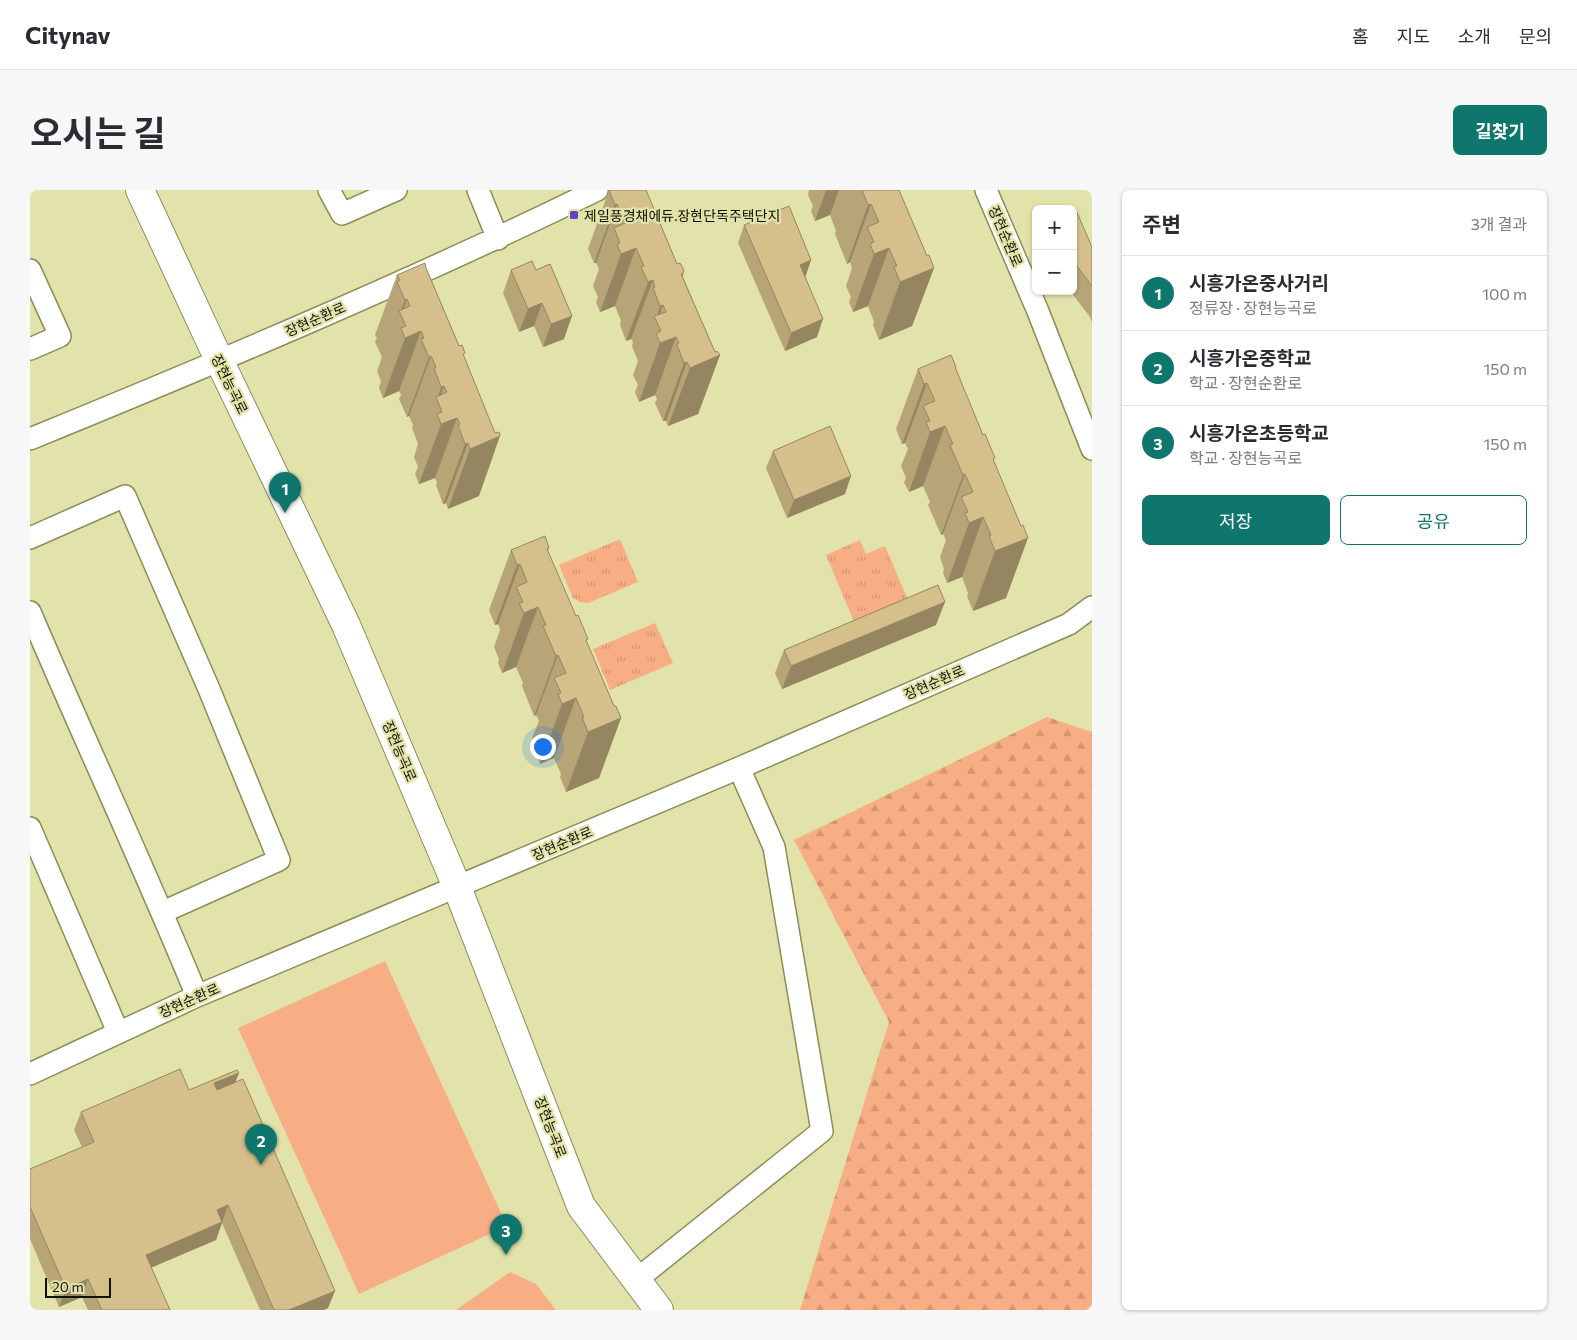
<!DOCTYPE html>
<html lang="ko">
<meta charset="utf-8">
<style>
:root{--surface:#fff;--page:#f7f7f7;--text:#2b2b33;--muted:#7c7c81;--line:#e1e1e2;--accent:#0f766e}
body{margin:0;font-family:Commissioner,"Noto Sans KR",sans-serif;background:var(--page);color:var(--text)}
.controls{position:absolute;right:15px;top:15px;display:grid;overflow:hidden;border-radius:8px;box-shadow:0 1px 4px #0004}
.controls button{width:45px;height:45px;display:grid;place-items:center;padding:0;border:0;border-bottom:1px solid var(--line);background:var(--surface);color:var(--text);font:25px sans-serif}
.scale{position:absolute;left:15px;bottom:12px;width:66px;box-sizing:border-box;padding-left:5px;border:2px solid #110;border-top:0;font-size:14px;line-height:18px;white-space:nowrap;color:#110;-webkit-text-stroke:4px #e1e3aa;paint-order:stroke}
.you{position:absolute;left:512px;top:556px;width:18px;height:18px;margin:-12px;border:4px solid #fff;border-radius:50%;background:#1a73e8;box-shadow:0 0 0 8px #1a73e833}
.badge{display:grid;place-items:center;width:32px;height:32px;border-radius:50%;background:var(--accent);color:#fff;font-size:16px;font-weight:700}
.pin{position:absolute;translate:-50% -41px;filter:drop-shadow(0 1px 2px #0008)}
.pin::after{content:'';position:absolute;top:26px;width:18px;height:15px;background:inherit;clip-path:polygon(0 0,100% 0,50% 100%)}
.list{margin:0;padding:0;list-style:none}
h2{display:flex;justify-content:space-between;align-items:center;height:65px;margin:0;padding:0 20px;font-size:21px}
h2 small{font-size:16px;font-weight:400;color:var(--muted)}
.list li{display:grid;grid-template-columns:32px 1fr auto;gap:15px;align-items:center;box-sizing:border-box;height:75px;padding:0 20px;border-top:1px solid var(--line)}
.list b{display:block;font-size:19px;white-space:nowrap}
.list p{margin:0;font-size:16px;white-space:nowrap;color:var(--muted)}
.list em{font-size:16px;font-style:normal;color:var(--muted)}
.actions{display:flex;gap:10px;padding:15px 20px}
.actions a{flex:1;padding:11px 0;border:1px solid var(--accent);border-radius:8px;text-align:center;font-size:18px;color:var(--accent)}
.actions .main{background:var(--accent);color:#fff}
.map{position:relative;flex:none;width:1062px;height:1120px;overflow:hidden;border-radius:8px}
header{display:flex;align-items:center;gap:30px;box-sizing:border-box;height:70px;padding:0 25px;background:var(--surface);border-bottom:1px solid var(--line)}
header strong{font-size:24px}
nav{display:flex;gap:28px;margin-inline-start:auto;font-size:18px}
.intro{display:flex;align-items:center;justify-content:space-between;box-sizing:border-box;height:120px;padding:0 30px}
h1{margin:0;font-size:35px}
.button{padding:12px 22px;border-radius:8px;background:var(--accent);color:#fff;font-size:18px;font-weight:700}
main{display:flex;gap:30px;padding:0 30px}
aside{flex:1;background:var(--surface);border-radius:8px;box-shadow:0 1px 4px #0004}
.map>svg:first-child{display:block}
.grass{fill:#f8ae85}
.forest{fill:url(#forest-firs)}
.park{fill:url(#park-tufts)}
.lines{fill:none;stroke-linecap:round;stroke-linejoin:round}
.minor-casing{stroke:#8b8d57;stroke-width:24}
.secondary-casing{stroke:#8b8d57;stroke-width:30}
.minor{stroke:#fff;stroke-width:21}
.secondary{stroke:#fff;stroke-width:28}
.wall{fill:#b7a578}
.shaded-wall{fill:#958661}
.building{fill:#d5c08b;stroke:#958661}
.poi-dot{fill:#6243bc;stroke:#e1e3aa;stroke-width:2}
.labels{text-anchor:middle;dominant-baseline:central;stroke-width:4.5;stroke-linejoin:round;paint-order:stroke}
.poi-label{font-size:14px;fill:#110;stroke:#e1e3aa;text-anchor:start}
.street-label{font-size:14px;fill:#110;stroke:#e1e3aa}
</style>
<header>
<strong>Citynav</strong>
<nav><a>홈</a><a>지도</a><a>소개</a><a>문의</a></nav>
</header>
<div class="intro"><h1>오시는 길</h1><a class="button">길찾기</a></div>
<main>
<div class="map">
<svg width="1062" height="1120" viewBox="0 0 1062 1120">
<defs>
<pattern id="forest-firs" width="22" height="20" patternUnits="userSpaceOnUse" patternTransform="scale(1.25)"><rect width="22" height="20" fill="#f8ae85"/><path d="M5 1l3.5 6h-7zM16 11l3.5 6h-7z" fill="#d49571"/></pattern>
<pattern id="park-tufts" width="24" height="20" patternUnits="userSpaceOnUse" patternTransform="scale(1.25)"><rect width="24" height="20" fill="#f8ae85"/><path d="M3 7l-1-3M5 7V3M7 7l1-3M15 17l-1-3M17 17v-4M19 17l1-3" fill="none" stroke="#d49571"/></pattern>
</defs>
<rect width="100%" height="100%" fill="#e1e3aa"/>
<path class="grass" d="M355,771l122,265 -148,68 -121,-266z
M480,1082l26,12 20,26h-100z"/>
<path class="forest" d="M1017,527l45,15v578h-292l89,-288 -95,-182z"/>
<path class="park" d="M590,349l18,43 -50,21 -8,-1 -7,-4 -14,-33z
M830,350l6,14 19,-8 23,54 -54,22 -28,-67z
M625,433l18,40 -63,27 -17,-41z"/>
<g class="lines">
<defs>
<path id="minor" d="M299,0l13,24 54,-24
M448,0l20,49
M956,0l51,119 55,140
M0,80l30,66 -30,13
M0,249c191,-78 381,-158 567,-249
M0,348l95,-42 84,193 70,171 -116,52
M0,422c55,129 114,255 167,384
M0,638l88,204
M0,884l167,-78 542,-228 330,-144 23,-17
M606,1090l186,-149 -48,-284 -35,-79"/>
<path id="secondary" d="M110,0l80,172 126,263 111,262 124,319 78,104"/>
</defs>
<use href="#minor" class="minor-casing"/>
<use href="#secondary" class="secondary-casing"/>
<use href="#minor" class="minor"/>
<use href="#secondary" class="secondary"/>
</g>
<path class="wall" d="M579,0h37v1l31,73 7,8 -1,5 32,75 5,3 -22,59 -30,12 -2,-5h-3l-8,-18 2,-4 -2,-4 -16,7 -4,-10 3,-7 -5,-10 5,-14 -6,-15 1,-4 -2,-3 -5,2 -6,-16 1,-4 -6,-15 -15,6 -4,-10 2,-5 -5,-11 6,-17 -3,-6h-2l-6,-14z
M779,0h91l-1,1 28,65 7,12 -22,58 -33,14 -6,-15 1,-3 -6,-16 -15,6 -4,-10 2,-5 -5,-11 6,-18 -2,-6 -3,2 -12,-30 1,-3 -6,-16 -15,6 -4,-10 2,-5 -5,-11z
M1043,19l19,38v76l-2,-6 -20,-26h3z
M714,35l67,35 -6,16 12,61 -32,14 -47,-108z
M396,78l38,89 15,139 -31,13 -2,-6 -3,1 -7,-19 1,-3 -2,-4 -16,6 -4,-10 3,-7 -4,-10 4,-13 -6,-16 1,-3 -4,-9 -2,1 -8,-18 2,-4 -2,-4 -16,7 -4,-10 2,-7 -4,-10 5,-14 -7,-15 2,-4 -2,-3 22,-60z
M481,80h25l28,69 -21,8 -9,-21 -15,6 -16,-39z
M888,179h37l39,92 12,137 -33,13 -6,-15 1,-3 -6,-16 -15,6 -4,-10 1,-4 -4,-12 6,-17 -3,-6 -2,1 -13,-30 2,-3 -7,-16 -14,6 -5,-10 2,-4 -5,-12 7,-17 -3,-6 -3,1 -6,-15z
M743,261l72,43 -58,24 -21,-50z
M519,358l-1,3 66,155 7,12 -22,60 -33,14 -6,-15 1,-3 -7,-16 -14,6 -4,-10 2,-4 -6,-12 7,-17 -3,-6 -2,1 -12,-30 1,-3 -7,-16 -14,6 -4,-10 1,-4 -5,-12 6,-17 -2,-6 -3,1 -6,-15 22,-60z
M906,435l-154,64 -7,-16 9,-23z
M209,883l-4,9 93,226 -4,2h-64l-38,-87 -6,17 -65,27 19,43h-82l-6,-13 -23,10 -29,-68v-70l52,-22 -8,-17 7,-18 108,-22z"/>
<path class="shaded-wall" d="M796,0h13l-9,25 -15,6z
M587,14l-21,59h-2l21,-58z
M841,14l-21,58 -3,2 21,-59z
M606,58l-21,58 -15,6 21,-58z
M859,58l-21,58 -15,6 21,-58z
M781,70l-6,18 -5,-13z
M904,78l-22,58 -33,14 21,-58z
M623,90l-22,59 -5,2 22,-59z
M377,109l-6,17 -1,-3 5,-13z
M512,113l-8,23 -15,6 9,-23z
M633,115l-6,17 -1,-3 4,-13z
M542,126l-8,23 -21,8 8,-23z
M793,129l-6,18 -32,14 6,-18z
M391,141l-22,60 -16,7 22,-60z
M646,147l-21,58 -16,7 21,-59z
M690,165l-22,59 -30,12 22,-58z
M401,166l-22,60 -2,1 22,-60z
M657,172l-21,59h-3l21,-58z
M897,193l-22,60 -3,1 22,-60z
M414,196l-6,17 -1,-3 4,-13z
M427,228l-22,60 -16,6 22,-60z
M915,236l-22,60 -14,6 21,-60z
M470,246l-21,60 -31,13 22,-60z
M438,253l-22,60 -3,1 22,-60z
M935,284l-22,60 -2,1 22,-60z
M821,286l-6,18 -58,24 7,-18z
M953,327l-21,60 -15,6 22,-60z
M998,348l-22,60 -33,13 22,-60z
M490,374l-22,60 -3,1 22,-60z
M915,412l-9,23 -154,64 9,-23z
M508,417l-22,60 -14,6 22,-60z
M528,465l-22,60 -2,1 22,-60z
M546,508l-22,60 -14,6 22,-60z
M591,528l-22,60 -33,14 22,-60z
M209,883l-7,17 -24,11 6,-18z
M198,1015l-12,35 -77,33 7,-18 71,-45z
M58,1089l-6,18 -23,10 7,-18z
M305,1101l-7,17 -4,2h-35z"/>
<path class="building" d="M579,0h37l31,74 3,-1 3,5 1,4 -3,2 34,78 2,-1 3,4 -30,13 -3,-6 -3,1 -7,-18 2,-2 -3,-6 -16,6 -4,-9 5,-3 -7,-15 12,-4 -3,-7 -3,1 -7,-18 2,-1 -2,-7 -5,2 -7,-15 3,-1 -8,-18 -15,6 -4,-10 3,-1 -6,-15 11,-5 -8,-19 -2,1z
M832,0h37l28,66 2,-1 5,13 -34,14 -6,-15 3,-1 -8,-18 -15,6 -4,-10 4,-2 -7,-15 12,-5 -8,-18 -3,1z
M759,16l22,54 -11,5 23,54 -32,14 -47,-108z
M1045,18l17,39v39l-19,-25v-52z
M502,71l4,9 14,-6 22,52 -21,8 -9,-21 -14,6 -17,-39z
M395,73l1,5 33,78 3,-1 3,8 -2,1 32,79 4,-1 1,4 -30,13 -2,-6 -3,1 -7,-19 2,-1 -3,-6 -16,6 -4,-10 5,-2 -6,-15 11,-5 -3,-6 -3,1 -7,-19 2,-1 -5,-11 -2,1 -8,-18 3,-1 -3,-7 -16,7 -4,-10 5,-2 -7,-15 11,-5 -3,-7 -2,1 -8,-18 3,-2 -3,-5z
M921,165l5,12h-1l28,68 2,-1 10,24 -2,1 28,67 2,-1 5,13 -33,13 -6,-15 2,-1 -8,-18 -14,6 -4,-10 3,-1 -7,-15 12,-5 -8,-18 -2,1 -13,-30 3,-1 -8,-18 -15,6 -4,-10 4,-1 -7,-15 12,-5 -8,-18 -3,1 -6,-15z
M800,236l21,50 -57,24 -21,-49z
M515,346l4,12 -2,1 29,67 2,-1 10,24 -2,1 28,66h2l5,12 -33,14 -6,-15h2l-8,-19 -14,6 -4,-10 3,-1 -7,-15 12,-5 -8,-18 -2,1 -13,-30 3,-1 -8,-18 -14,6 -5,-10 4,-1 -7,-15 11,-5 -7,-18 -3,1 -6,-15z
M908,395l7,17 -154,64 -7,-16z
M150,879l9,21 48,-20 2,3 -25,10 3,7 26,-11 92,212 -46,19h-15l-46,-105 -11,5 5,12 -76,33 24,55h-68l-14,-31 -22,10 -36,-82v-38l64,-27 -13,-30z"/>
<rect class="poi-dot" x="539" y="20" width="10" height="10" rx="2.5"/>
<g class="labels">
<g class="poi-label">
<text x="554" y="25">제일풍경채에듀.장현단독주택단지</text>
</g>
<g class="street-label">
<text transform="translate(976 46) rotate(67)">장현순환로</text>
<text transform="translate(285 129) rotate(-24)">장현순환로</text>
<text transform="translate(200 194) rotate(64)">장현능곡로</text>
<text transform="translate(904 492) rotate(-24)">장현순환로</text>
<text transform="translate(370 561) rotate(67)">장현능곡로</text>
<text transform="translate(532 653) rotate(-23)">장현순환로</text>
<text transform="translate(159 810) rotate(-24)">장현순환로</text>
<text transform="translate(521 937) rotate(69)">장현능곡로</text>
</g>
</g>
</svg>
<div class="controls">
<button>+</button>
<button>−</button>
</div>
<div class="scale">20 m</div>
<div class="you"></div>
<div class="pin badge" style="left:255px;top:323px">1</div>
<div class="pin badge" style="left:231px;top:975px">2</div>
<div class="pin badge" style="left:476px;top:1065px">3</div>
</div>
<aside>
<h2>주변<small>3개 결과</small></h2>
<ul class="list">
<li><span class="badge">1</span><div><b>시흥가온중사거리</b><p>정류장 · 장현능곡로</p></div><em>100 m</em></li>
<li><span class="badge">2</span><div><b>시흥가온중학교</b><p>학교 · 장현순환로</p></div><em>150 m</em></li>
<li><span class="badge">3</span><div><b>시흥가온초등학교</b><p>학교 · 장현능곡로</p></div><em>150 m</em></li>
</ul>
<div class="actions"><a class="main">저장</a><a>공유</a></div>
</aside>
</main>
